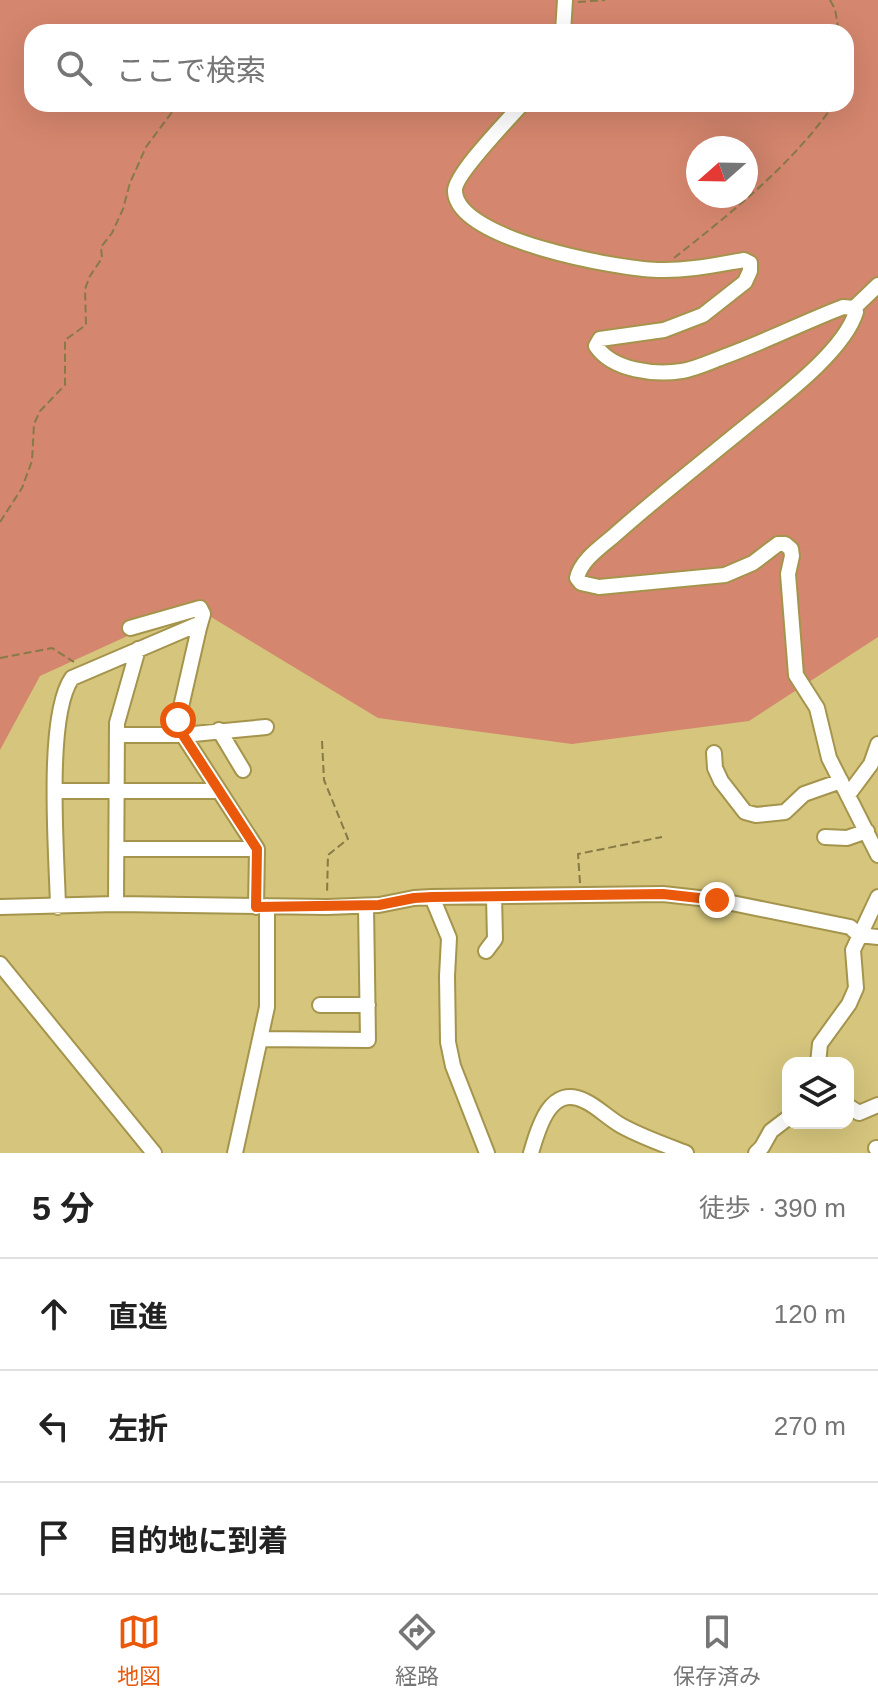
<!DOCTYPE html>
<html lang="ja">
<meta charset="utf-8">
<style>
:root{--surface:#fff;--page:#f2f2f2;--text:#222;--muted:#767676;--line:#e0e0e0;--accent:#ea580c}
body{margin:0;font-family:Helvetica,"Noto Sans JP",sans-serif;background:var(--page);color:var(--text)}
.controls{position:absolute;right:24px;bottom:24px;display:grid;overflow:hidden;border-radius:16px;box-shadow:0 8px 32px #0002}
.controls button{width:72px;height:72px;display:grid;place-items:center;padding:0;border:0;border-bottom:2px solid var(--line);background:var(--surface);color:var(--text);font:40px sans-serif}
.compass{position:absolute;left:686px;top:136px;width:72px;height:72px;border-radius:50%;background:var(--surface);box-shadow:0 8px 32px #0002;rotate:250deg}
.stop{position:absolute;width:24px;height:24px;margin:-18px;border:6px solid #ea580c;border-radius:50%;background:#fff}
.stop.end{background:#ea580c;border-color:#fff;box-shadow:0 2px 8px #0008}
.list{margin:0;padding:0;list-style:none}
h2{display:flex;justify-content:space-between;align-items:center;height:104px;margin:0;padding:0 32px;font-size:34px}
h2 small{font-size:26px;font-weight:400;color:var(--muted)}
.list li{display:grid;grid-template-columns:52px 1fr auto;gap:24px;align-items:center;box-sizing:border-box;height:112px;padding:0 32px;border-top:2px solid var(--line)}
.list b{display:block;font-size:30px;white-space:nowrap}
.list em{font-size:26px;font-style:normal;color:var(--muted)}
.icon{flex:none;width:44px;height:44px;fill:none;stroke:currentColor;stroke-width:2;stroke-linecap:round;stroke-linejoin:round}
.map{position:relative;flex:none;width:878px;height:1153px;overflow:hidden}
.search{position:absolute;background:var(--surface);box-shadow:0 8px 32px #0002;left:24px;right:24px;top:24px;height:88px;display:flex;align-items:center;gap:20px;box-sizing:border-box;padding:0 28px;border-radius:24px;color:var(--muted);font-size:30px}
.sheet{height:440px;background:var(--surface)}
nav{display:flex;justify-content:space-around;align-items:center;box-sizing:border-box;height:112px;border-top:2px solid var(--line);background:var(--surface);font-size:22px;color:var(--muted)}
nav a{display:grid;justify-items:center;gap:4px}
nav .on{color:var(--accent)}
.map>svg:first-child{display:block}
.green{fill:#d5866e;fill-rule:evenodd}
.lines{fill:none;stroke-linecap:round;stroke-linejoin:round}
.minor-casing{stroke:#a4944c;stroke-width:18}
.path{stroke:#867a46;stroke-width:2;stroke-dasharray:8 4;stroke-linecap:butt}
.minor{stroke:#fff;stroke-width:14}
.route{stroke:#ea580c;stroke-width:10}
</style>
<div class="map">
<svg width="878" height="1153" viewBox="0 0 878 1153">
<rect width="100%" height="100%" fill="#d5c57d"/>
<path class="green" d="M0,0h878v637l-129,84 -177,23 -194,-26 -185,-112 -153,70 -40,74zM32,32h814v72h-814zM698,148h48v48h-48z"/>
<g class="lines">
<defs>
<path id="minor" d="M563,32l2,-32
M522,104c-13,15 -68,71 -67,87 1,49 164,78 203,79 29,1 57,-5 86,-10l6,3v8l-5,11 -42,33 -39,15 -64,9 -4,7c17,25 59,29 86,25 13,-2 28,-9 41,-14 41,-15 79,-34 120,-50l11,1 24,-23
M854,308l2,4c-12,39 -74,85 -106,111 -44,36 -90,72 -133,110 -13,12 -36,26 -40,45l4,5 18,4 126,-12 28,-12 25,-19h7l6,5 1,7 -4,18 8,101 21,33 12,50 49,97
M130,628l70,-20 3,6 -4,14
M219,730l24,40
M117,735h66l83,-8
M714,753l1,15 6,13 24,31 11,3 29,-3 19,-18 37,-13
M56,791h162
M848,795l23,-31 7,-20
M825,837l22,1 20,-7
M118,849h139
M432,897l17,41 -2,38 1,66 5,24 34,87
M116,904l1,-181 21,-74
M0,907l116,-3 211,3 52,-2 35,-7 18,-1 231,-3 54,6 133,27 9,8 19,2
M58,907c-1,-51 -13,-191 14,-229l124,-53 3,3 -21,92 5,15 74,114 -1,58
M486,951l9,-12 -1,-42
M0,964l154,189
M320,1005h48
M261,1039l107,1 -2,-134
M818,1063l2,-19 29,-40 7,-16 -3,-38 25,-53
M848,1106l11,7 19,-8
M876,1148h2
M235,1153l32,-146v-101
M531,1153c7,-24 19,-70 54,-52 13,6 24,18 37,25 20,11 43,19 64,27
M756,1153l6,-6 9,-16 17,-13"/>
</defs>
<use href="#minor" class="minor-casing"/>
<path class="path" d="M830,0l5,9 4,23
M578,2l27,-2
M674,258c57,-45 118,-93 160,-154
M0,522l22,-34 10,-27 2,-37 6,-13 25,-26v-45l21,-15 -1,-36 5,-13 12,-18 -1,-11 11,-14 11,-24 7,-26 16,-36 32,-43
M0,658l52,-10 22,14
M322,741l2,39 24,59 -20,16 -1,39
M580,883l-2,-29 84,-17"/>
<use href="#minor" class="minor"/>
</g>
<g class="lines">
<path class="route" d="M178,720l5,15 74,114 -1,58 123,-2 35,-7 18,-1 231,-3 54,6"/>
</g>
</svg>
<div class="controls">
<button><svg class="icon" aria-label="layers" viewBox="0 0 24 24"><path d="M12 4l9 5-9 5-9-5zM3 14l9 5 9-5"/></svg></button>
</div>
<svg class="compass" viewBox="-18 -18 36 36"><path d="M0-13l5 13h-10z" fill="#e53935"/><path d="M0 13l5-13h-10z" fill="#767676"/></svg>
<div class="stop" style="left:178px;top:720px"></div>
<div class="stop end" style="left:717px;top:900px"></div>
<div class="search"><svg class="icon" aria-label="search" viewBox="0 0 24 24"><circle cx="10" cy="10" r="6"/><path d="M15 15l6 6"/></svg>ここで検索</div>
</div>
<section class="sheet">
<h2>5 分<small>徒歩 · 390 m</small></h2>
<ul class="list">
<li><svg class="icon" aria-label="ahead" viewBox="0 0 24 24"><path d="M12 20V5M6 11l6-6 6 6"/></svg><div><b>直進</b></div><em>120 m</em></li>
<li><svg class="icon" aria-label="left" viewBox="0 0 24 24"><path d="M17 20v-9H6M10 6l-5 5 5 5"/></svg><div><b>左折</b></div><em>270 m</em></li>
<li><svg class="icon" aria-label="arrive" viewBox="0 0 24 24"><path d="M6 21V4h12l-3 4 3 4H6"/></svg><div><b>目的地に到着</b></div></li>
</ul>
</section>
<nav>
<a class="on"><svg class="icon" aria-label="map" viewBox="0 0 24 24"><path d="M3 6l6-2 6 2 6-2v14l-6 2-6-2-6 2zM9 4v14M15 6v14"/></svg>地図</a>
<a><svg class="icon" aria-label="directions" viewBox="0 0 24 24"><path d="M12 3l9 9-9 9-9-9zM9 14v-3h6M13 9l2 2-2 2"/></svg>経路</a>
<a><svg class="icon" aria-label="saved" viewBox="0 0 24 24"><path d="M7 4h10v16l-5-4-5 4z"/></svg>保存済み</a>
</nav>
